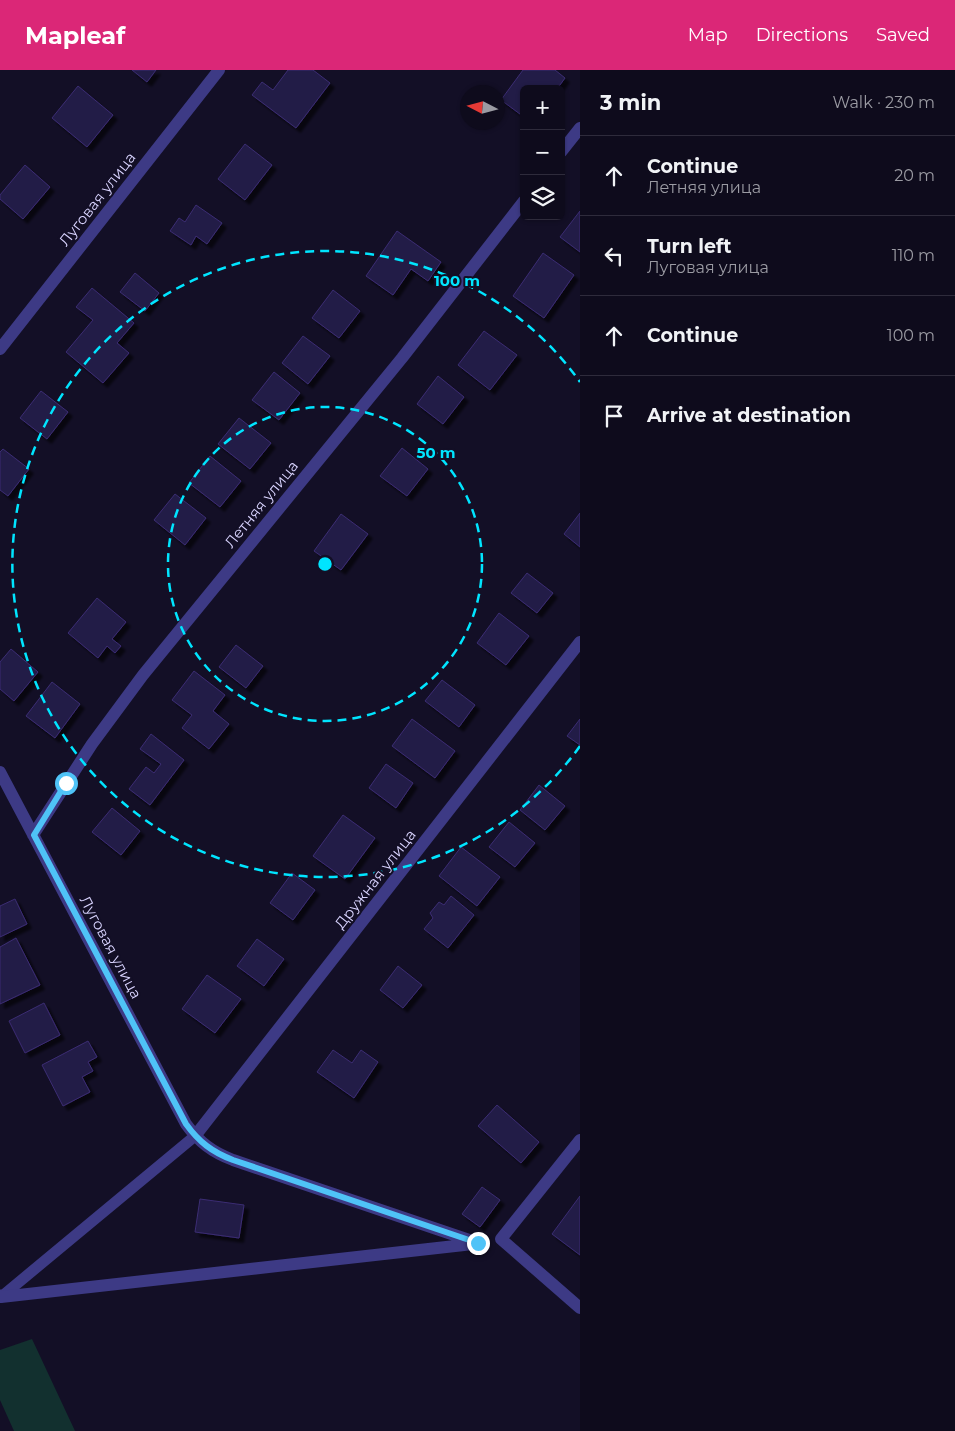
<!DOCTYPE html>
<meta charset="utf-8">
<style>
:root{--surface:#0e0b1c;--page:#171425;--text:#f1f3f6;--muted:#9b9ba3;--line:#2e2b3b;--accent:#db2777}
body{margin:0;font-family:Montserrat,sans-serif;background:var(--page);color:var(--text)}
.controls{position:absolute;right:15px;top:15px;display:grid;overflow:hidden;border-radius:8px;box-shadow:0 1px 4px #0004}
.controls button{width:45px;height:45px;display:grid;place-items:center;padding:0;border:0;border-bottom:1px solid var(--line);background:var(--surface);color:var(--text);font:25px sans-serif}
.compass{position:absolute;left:460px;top:15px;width:45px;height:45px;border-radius:50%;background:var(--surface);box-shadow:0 1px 4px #0004;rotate:276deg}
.stop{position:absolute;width:15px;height:15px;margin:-11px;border:4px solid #4fc3f7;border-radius:50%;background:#fff}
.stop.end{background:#4fc3f7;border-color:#fff;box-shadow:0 1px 5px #0008}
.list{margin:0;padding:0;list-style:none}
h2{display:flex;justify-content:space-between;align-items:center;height:65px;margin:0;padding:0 20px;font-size:21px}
h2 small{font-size:16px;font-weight:400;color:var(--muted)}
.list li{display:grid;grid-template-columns:32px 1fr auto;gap:15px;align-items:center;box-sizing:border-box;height:80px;padding:0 20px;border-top:1px solid var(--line)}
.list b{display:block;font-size:19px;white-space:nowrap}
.list p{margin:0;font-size:16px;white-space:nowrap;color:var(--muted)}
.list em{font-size:16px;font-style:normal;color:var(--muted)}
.icon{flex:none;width:28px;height:28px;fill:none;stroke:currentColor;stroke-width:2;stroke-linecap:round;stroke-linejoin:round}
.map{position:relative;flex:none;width:580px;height:1361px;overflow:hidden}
header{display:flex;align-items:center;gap:30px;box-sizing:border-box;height:70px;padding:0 25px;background:var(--accent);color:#fff}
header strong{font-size:24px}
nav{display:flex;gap:28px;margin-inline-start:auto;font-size:18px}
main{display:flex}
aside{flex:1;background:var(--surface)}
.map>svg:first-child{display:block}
.green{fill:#12302f}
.building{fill:#241b47;stroke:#3b2d73;filter:url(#shadow)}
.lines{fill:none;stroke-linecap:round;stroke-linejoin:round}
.service{stroke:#3d3a85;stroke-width:11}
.minor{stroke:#3d3a85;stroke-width:12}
.route{stroke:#4fc3f7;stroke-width:6}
.ring{fill:none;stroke:#00e5ff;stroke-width:2.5;stroke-dasharray:9 6}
.labels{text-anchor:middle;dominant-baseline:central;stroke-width:4;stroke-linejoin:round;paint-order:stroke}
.street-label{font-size:15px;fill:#d9d4ff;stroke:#130f26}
.centre{fill:#00e5ff;stroke:#130f26;stroke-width:2.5}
.ring-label{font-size:15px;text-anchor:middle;font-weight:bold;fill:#00e5ff;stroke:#130f26;stroke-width:4;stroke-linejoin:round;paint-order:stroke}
</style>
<header>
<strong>Mapleaf</strong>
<nav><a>Map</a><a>Directions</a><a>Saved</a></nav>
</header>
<main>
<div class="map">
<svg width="580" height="1361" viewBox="0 0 580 1361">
<defs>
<filter id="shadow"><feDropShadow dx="4.5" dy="4.5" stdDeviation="1" flood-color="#0009"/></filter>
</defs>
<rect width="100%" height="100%" fill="#130f26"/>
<path class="green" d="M32,1269l43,92h-61l-14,-31v-50z"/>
<path class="building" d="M132,0h24l-9,12z
M288,0h25l17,13 -34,45 -44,-33 10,-13 11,8z
M523,0h32l10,8 -8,11h-33v28l-23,-17z
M78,16l35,29 -26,32 -35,-29z
M245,74l27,21 -27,35 -27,-21z
M25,95l25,22 -27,32 -23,-20v-4z
M196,135l26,18 -15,21 -11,-8 -5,9 -21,-14 9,-13 6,4z
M580,141v41l-20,-15z
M397,161l44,31 -13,19 -17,-12 -18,26 -27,-19z
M543,183l31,22 -30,43 -31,-22z
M135,203l24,20 -14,18 -25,-19z
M92,218l42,35 -17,20 12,10 -26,30 -37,-31 27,-32 -17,-13z
M333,220l27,21 -21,27 -27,-20z
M484,261l33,24 -27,35 -32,-25z
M303,266l27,20 -22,28 -26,-21z
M274,302l26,21 -21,27 -27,-20z
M438,306l26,21 -21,27 -26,-20z
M41,321l27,21 -21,27 -27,-21z
M239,348l32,25 -21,26 -32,-25z
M402,378l26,21 -21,27 -27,-20z
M3,379l26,20 -21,27 -8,-6v-38z
M210,386l31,25 -21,26 -31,-24z
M175,424l31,24 -21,27 -31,-25z
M580,443v34l-16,-13z
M341,444l27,20 -27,36 -27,-19z
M527,503l26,20 -16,20 -26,-20z
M97,528l29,24 -14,17 9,7 -6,7 -8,-7 -9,12 -30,-25z
M499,543l30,23 -23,29 -29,-22z
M236,575l27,21 -17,22 -27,-21z
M11,579l27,23 -24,29 -14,-12v-27z
M194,601l31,24 -12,16 16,13 -20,25 -27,-21 10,-13 -20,-15z
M442,610l33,25 -16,22 -34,-26z
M52,612l28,22 -25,34 -29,-22z
M412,649l43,32 -20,27 -43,-32z
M580,649v26l-13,-9z
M151,664l33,26 -34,45 -21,-16 17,-22 8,6 7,-9 -21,-15z
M386,694l27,19 -17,25 -27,-20z
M539,715l26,21 -20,24 -25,-20z
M112,738l28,23 -19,24 -29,-23z
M343,745l32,23 -30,41 -32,-23z
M509,752l26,21 -20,24 -26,-20z
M461,777l39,30 -23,29 -38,-30z
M292,803l23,17 -22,30 -23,-17z
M451,826l23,19 -26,33 -24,-19 9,-11 -3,-5 9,-11 5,3z
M15,829l12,25 -27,13v-31z
M16,868l24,47 -40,19v-57z
M257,869l27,20 -20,27 -27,-20z
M398,896l24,19 -19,23 -23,-18z
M207,905l34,24 -26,34 -33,-24z
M44,933l16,32 -35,18 -16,-32z
M88,971l9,16 -9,5 5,9 -11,6 8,15 -27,14 -21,-41z
M333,980l19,13 9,-13 17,12 -24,36 -37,-26z
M497,1035l42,37 -18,21 -43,-37z
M482,1117l18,13 -20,27 -18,-13z
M580,1126v59l-28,-21z
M200,1129l44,6 -5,33 -44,-6z"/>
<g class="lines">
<path class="service" d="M1,1225v2l194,-161"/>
<path class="minor" d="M561,82l19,-24
M0,279l219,-279
M0,702l186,352c13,18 26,28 47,36l245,83
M33,765l59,-91 51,-69 259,-317 122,-157
M195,1066l385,-494
M580,1070l-79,99 79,69
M1,1227l472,-53"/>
</g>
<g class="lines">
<path class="route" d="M66,713l-32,52 152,289c13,18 26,28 47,36l245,83"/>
</g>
<g class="ring">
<circle cx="325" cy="494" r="157"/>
<path d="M580 676A313 313 0 1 1 580 312"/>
</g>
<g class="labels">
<g class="street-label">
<text transform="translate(97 129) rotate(-52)">Луговая улица</text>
<text transform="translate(261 434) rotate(-51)">Летняя улица</text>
<text transform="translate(375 809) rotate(-52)">Дружная улица</text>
<text transform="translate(111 877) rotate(62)">Луговая улица</text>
</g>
</g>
<circle cx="325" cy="494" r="8" class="centre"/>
<g class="ring-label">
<text x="457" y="216">100 m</text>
<text x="436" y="388">50 m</text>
</g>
</svg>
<div class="controls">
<button>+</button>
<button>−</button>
<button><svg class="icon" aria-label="layers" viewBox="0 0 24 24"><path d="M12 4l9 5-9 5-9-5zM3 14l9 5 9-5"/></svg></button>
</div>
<svg class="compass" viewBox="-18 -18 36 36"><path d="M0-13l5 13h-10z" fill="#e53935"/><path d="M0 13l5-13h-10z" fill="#9b9ba3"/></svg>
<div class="stop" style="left:66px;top:713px"></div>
<div class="stop end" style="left:478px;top:1173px"></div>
</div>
<aside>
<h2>3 min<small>Walk · 230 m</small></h2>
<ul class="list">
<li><svg class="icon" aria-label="ahead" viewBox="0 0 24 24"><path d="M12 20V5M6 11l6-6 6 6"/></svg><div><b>Continue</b><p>Летняя улица</p></div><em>20 m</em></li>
<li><svg class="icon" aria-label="left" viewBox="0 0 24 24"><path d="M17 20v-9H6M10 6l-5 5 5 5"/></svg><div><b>Turn left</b><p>Луговая улица</p></div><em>110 m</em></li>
<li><svg class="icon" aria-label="ahead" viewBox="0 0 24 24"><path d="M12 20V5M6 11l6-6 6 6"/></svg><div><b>Continue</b></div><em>100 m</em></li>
<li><svg class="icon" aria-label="arrive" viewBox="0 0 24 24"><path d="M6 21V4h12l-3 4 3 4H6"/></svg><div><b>Arrive at destination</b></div></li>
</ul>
</aside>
</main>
